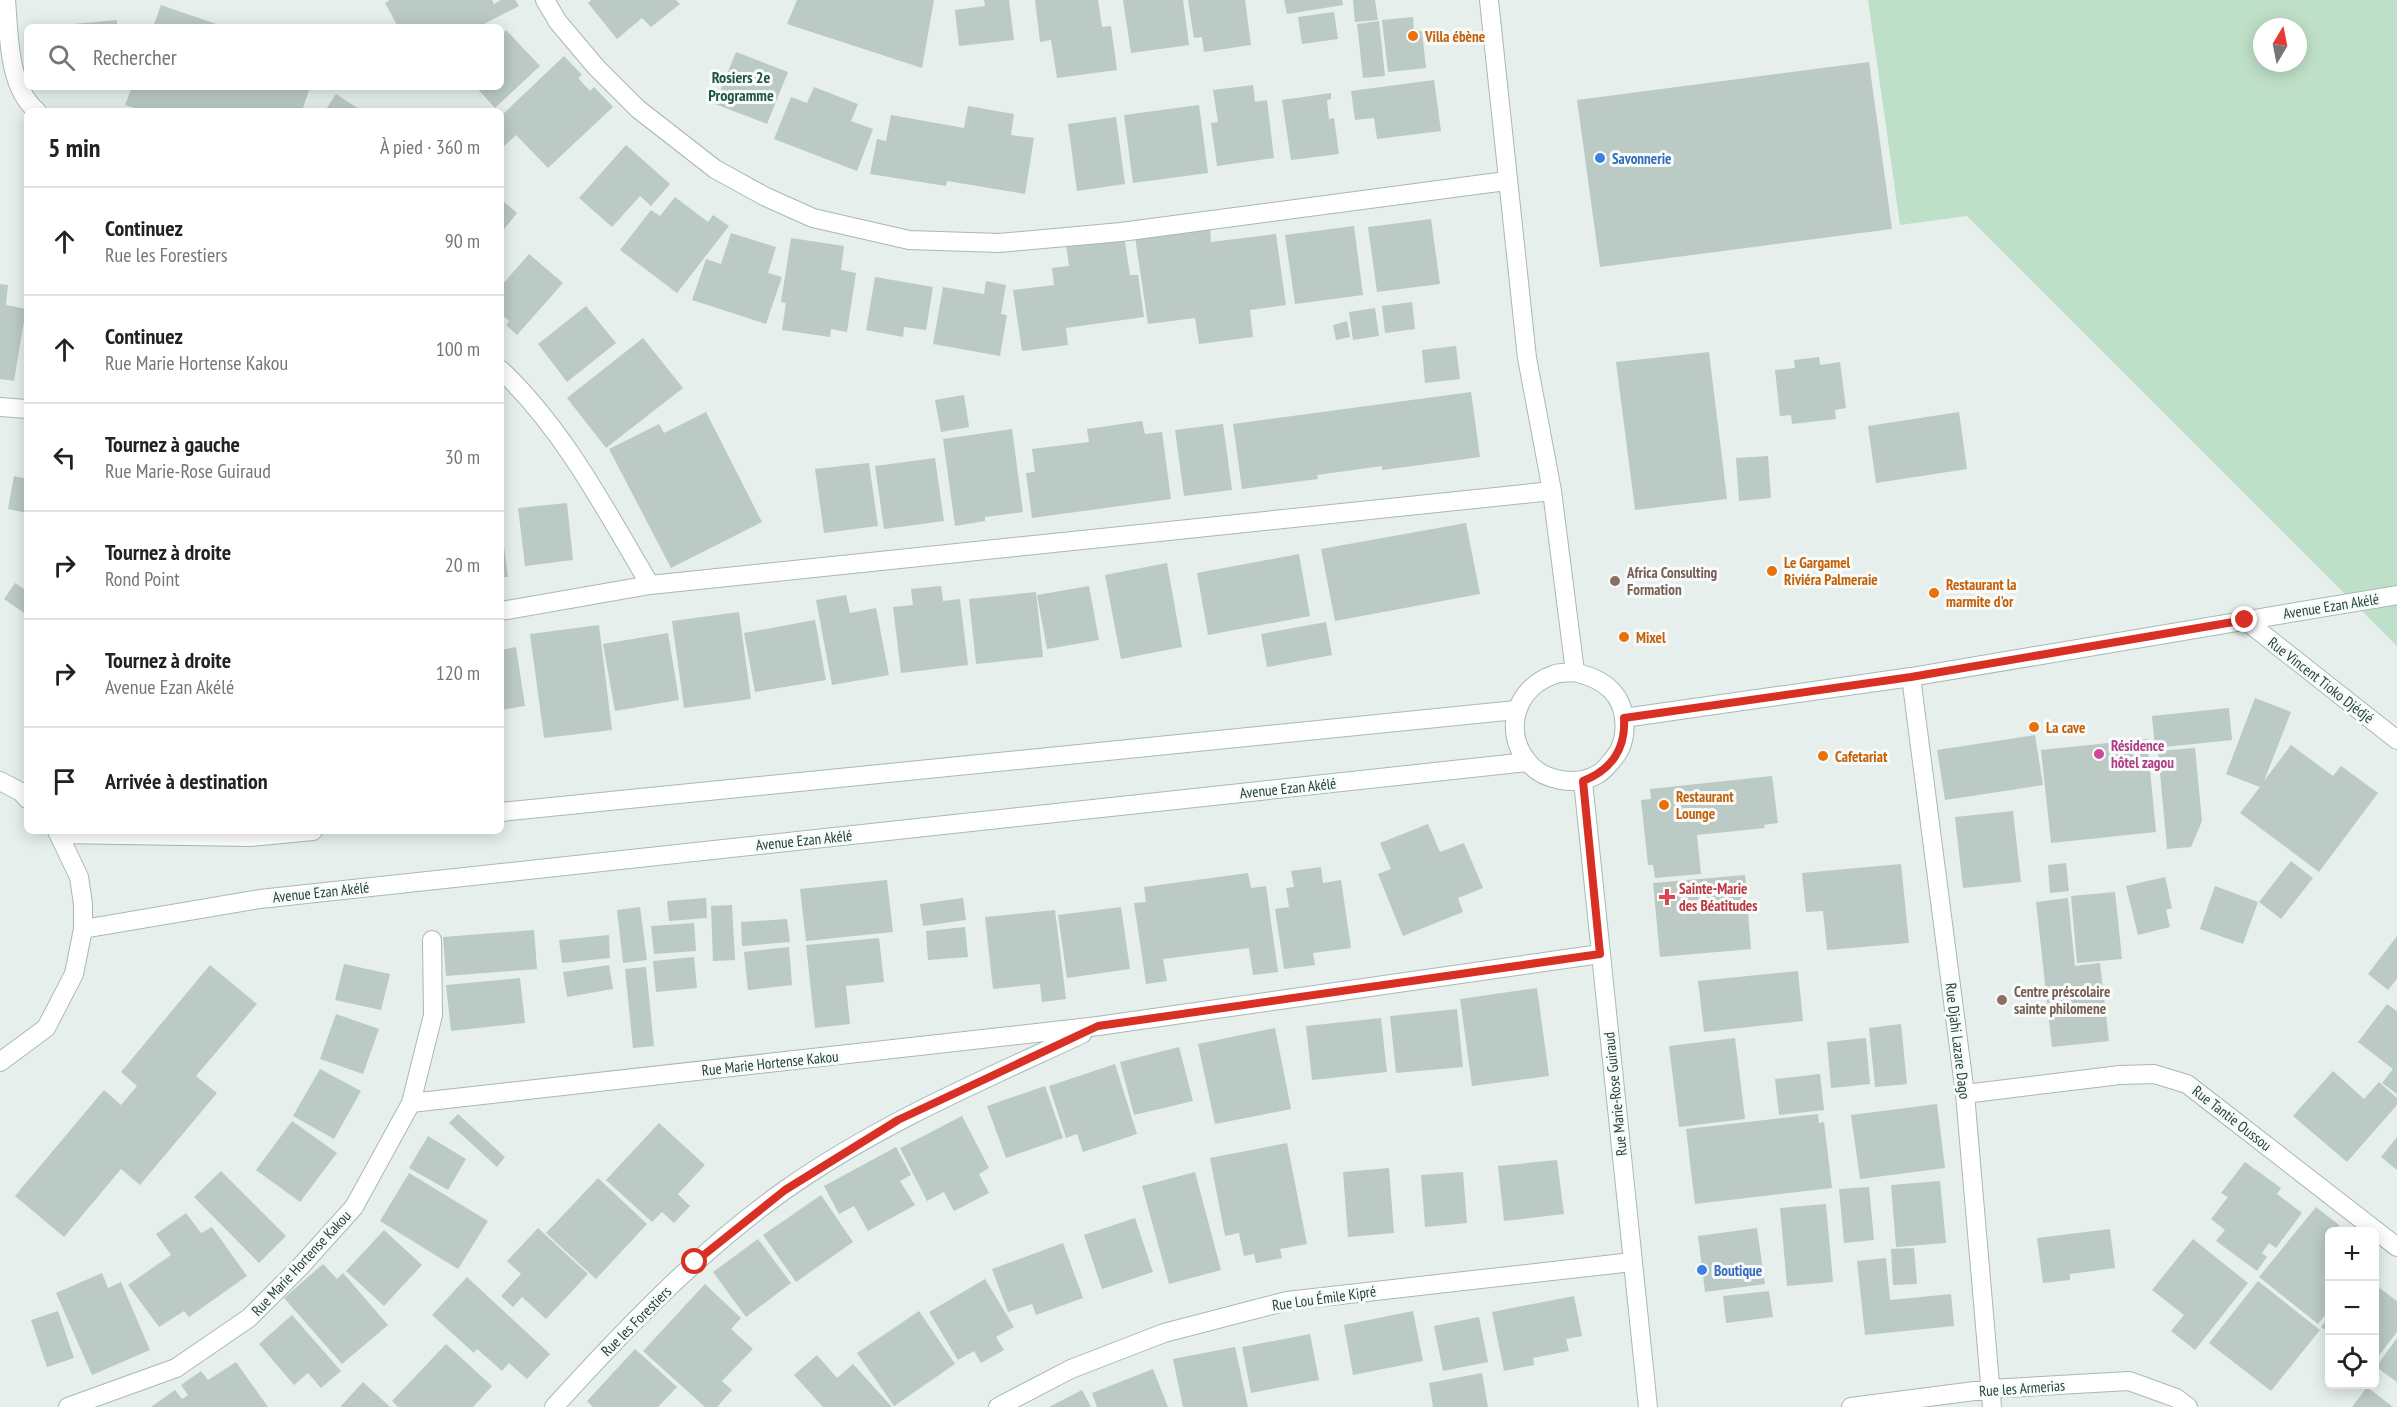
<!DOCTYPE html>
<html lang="fr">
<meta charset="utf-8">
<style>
:root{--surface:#fff;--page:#f2f2f2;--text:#222;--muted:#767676;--line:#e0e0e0}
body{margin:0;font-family:"PT Sans Narrow",sans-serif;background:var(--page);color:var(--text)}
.controls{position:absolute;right:18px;bottom:18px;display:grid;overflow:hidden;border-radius:9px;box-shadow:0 3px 15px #0003}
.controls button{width:54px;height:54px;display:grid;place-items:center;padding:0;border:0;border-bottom:2px solid var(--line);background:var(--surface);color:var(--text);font:30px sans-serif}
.compass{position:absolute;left:2253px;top:18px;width:54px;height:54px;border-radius:50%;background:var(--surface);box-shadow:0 3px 15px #0003;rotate:10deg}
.stop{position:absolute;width:18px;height:18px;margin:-14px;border:4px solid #d93025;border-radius:50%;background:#fff}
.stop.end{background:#d93025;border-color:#fff;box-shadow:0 2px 6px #0008}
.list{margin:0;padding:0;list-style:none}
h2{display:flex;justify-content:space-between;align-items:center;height:78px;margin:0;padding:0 24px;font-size:26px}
h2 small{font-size:20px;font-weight:400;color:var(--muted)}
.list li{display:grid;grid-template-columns:39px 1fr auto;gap:18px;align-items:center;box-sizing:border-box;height:108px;padding:0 24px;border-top:2px solid var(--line)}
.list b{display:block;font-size:22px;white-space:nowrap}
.list p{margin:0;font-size:20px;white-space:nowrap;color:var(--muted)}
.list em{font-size:20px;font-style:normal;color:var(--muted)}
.icon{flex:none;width:33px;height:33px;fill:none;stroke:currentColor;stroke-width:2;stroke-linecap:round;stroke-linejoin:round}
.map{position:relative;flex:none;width:2397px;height:1407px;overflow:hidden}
.search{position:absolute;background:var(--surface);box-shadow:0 3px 15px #0003;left:24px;top:24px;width:480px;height:66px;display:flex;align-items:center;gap:15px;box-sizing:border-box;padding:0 21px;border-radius:9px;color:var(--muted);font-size:22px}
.panel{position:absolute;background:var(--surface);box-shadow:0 3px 15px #0003;left:24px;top:108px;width:480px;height:726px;border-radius:9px}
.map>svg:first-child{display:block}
.green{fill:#bfe0c8;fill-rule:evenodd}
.building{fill:#bbcac4}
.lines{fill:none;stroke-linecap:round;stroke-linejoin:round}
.street-casing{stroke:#a8b8b2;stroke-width:20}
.secondary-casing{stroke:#a4bbb3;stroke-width:20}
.street{stroke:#fff;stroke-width:18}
.secondary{stroke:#fff;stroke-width:18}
.route{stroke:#d93025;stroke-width:8}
.food-dot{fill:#e8710a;stroke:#f7fbf9;stroke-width:2}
.shop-dot{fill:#3f7fe0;stroke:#f7fbf9;stroke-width:2}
.education-dot{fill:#8d6e63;stroke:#f7fbf9;stroke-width:2}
.hotel-dot{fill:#d1479c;stroke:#f7fbf9;stroke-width:2}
.health-dot{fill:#e0444e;stroke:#f7fbf9;stroke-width:2}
.labels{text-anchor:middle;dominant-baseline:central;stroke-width:6;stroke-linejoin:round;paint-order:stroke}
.food-label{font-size:15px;font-weight:bold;fill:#c56008;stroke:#f7fbf9;text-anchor:start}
.shop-label{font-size:15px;font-weight:bold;fill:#366cbe;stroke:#f7fbf9;text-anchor:start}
.education-label{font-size:15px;font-weight:bold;fill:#785e54;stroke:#f7fbf9;text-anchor:start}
.street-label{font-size:15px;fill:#24423a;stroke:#f7fbf9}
.hotel-label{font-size:15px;font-weight:bold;fill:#b23c85;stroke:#f7fbf9;text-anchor:start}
.health-label{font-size:15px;font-weight:bold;fill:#be3a42;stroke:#f7fbf9;text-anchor:start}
.neighbourhood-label{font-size:16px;font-weight:bold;fill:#1f5548;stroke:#f7fbf9}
</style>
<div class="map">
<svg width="2397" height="1407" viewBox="0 0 2397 1407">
<rect width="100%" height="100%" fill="#e6efeb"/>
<path class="green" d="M1868,0h529v646l-430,-430 -67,9zM2262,27h36v36h-36z"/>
<path class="building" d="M390,0h102l2,4 7,-4h14l4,6 -41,21h-80l-13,-24z
M591,0h85l4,4 -29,23 -9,-9 -25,21 -29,-36z
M797,0h137l-12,68 -135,-44z
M984,0h25l5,40 -55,6 -4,-36 30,-4z
M1035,0h63l4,27 9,-1 6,44 -60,8 -6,-38 -11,2z
M1123,0h60l6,45 -58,8z
M1188,0h57l6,45 -47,7 -2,-15 -8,1z
M1284,0h58l1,5 -56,9z
M1353,0h22l3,20 -23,2z
M161,5l64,22h-72z
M1334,12l4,27 -36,5 -4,-27z
M1413,17l1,15 8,-1 4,37 -38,4 -6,-52z
M117,20v7h-55v-2z
M1379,21l6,55 -22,2 -6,-54z
M506,30l34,36 -45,42 -19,-21h25v-52z
M736,52l52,20 -21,52 -52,-20z
M564,56l18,19 -4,3 12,13 4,-4 19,20 -65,61 -32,-33 -15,14v-33z
M1869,62l23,167 -292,38 -23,-167z
M1434,80l7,51 -64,8 -3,-21 -19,2 -4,-29z
M1253,85l2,17 12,-2 7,58 -57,8 -6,-43 7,-1 -5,-32z
M132,87h178l-8,24h-158l-19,-6z
M814,87l44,17 -7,17 22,8 -16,42 -83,-32 17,-42 16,6z
M1331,93v6l-4,1 2,19 5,-1 5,36 -48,6 -9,-60z
M336,94l26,17h-37z
M1199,105l9,68 -75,10 -9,-68z
M968,106l46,8 -3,21 23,3 -9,56 -78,-13 -1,5 -76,-12 7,-35 9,2 5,-26 73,13z
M1116,117l9,67 -48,7 -9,-67z
M626,145l44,39 -19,22 -11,-10 -28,31 -33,-29z
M675,197l33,25 5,-7 16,11 -52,67 -57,-43 31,-40 9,6z
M501,199l16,14 -16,20z
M1431,219l9,65 -63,8 -9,-65z
M1354,226l9,69 -68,9 -10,-69z
M1210,227l1,15 65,-8 10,71 -36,5 3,27 -54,7 -4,-26 -47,6 -13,-87z
M731,233l45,14 -8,26 14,4 -16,47 -74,-24 14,-41 15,5z
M1124,236l6,39h8l6,42 -78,11 2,17 -46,6 -9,-61 41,-5 -2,-17 17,-2 -3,-22z
M791,238l53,8 -3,24 15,3 -9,59 -16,-3 -1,8 -48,-7 4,-27 -5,-1z
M529,254l34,29 -46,52 -11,-10 3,-4 -8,-7v-28z
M875,277l58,10 -7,43 -22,-3 -1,10 -37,-7z
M986,281l20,4 -5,29 6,1 -7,41 -67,-12 10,-57 41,7z
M0,284l8,1 -2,20 20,4 -12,72 -14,-2z
M1412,302l3,27 -30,4 -3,-27z
M586,306l30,37 -49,39 -29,-38z
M1375,308l4,28 -26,4 -4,-28z
M1347,321l3,16 -14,3 -3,-15z
M643,338l40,50 -77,60 -39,-50z
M1456,346l4,33 -35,4 -3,-33z
M1709,352l18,147 -92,11 -19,-148z
M1819,357l1,8 20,-3 6,46 -11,2 1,9 -44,5 -1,-9 -11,1 -5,-46 20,-2 -1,-8z
M1471,392l9,65 -98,13v-4l-65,9 1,4 -76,10 -9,-65z
M964,395l5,32 -28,5 -6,-32z
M706,412l56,110 -91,46 -62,-119 50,-25 5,9z
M1959,412l8,57 -91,14 -8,-57z
M1142,421l3,13 17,-2 9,67 -139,19 -6,-45 9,-1 -3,-23 57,-7 -2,-13z
M1223,424l9,66 -48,6 -9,-66z
M1012,429l11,83 -38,5v4l-30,5 -12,-87z
M1768,456l3,42 -32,3 -3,-43z
M935,458l9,63 -60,8 -9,-63z
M869,463l9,63 -54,7 -9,-64z
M14,476l13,3v34l-19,-4z
M567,503l6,57 -48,6 -7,-58z
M1466,523l14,71 -145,27 -14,-72z
M501,524l7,53h-7z
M1299,554l11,62 -102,19 -11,-62z
M1167,563l15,84 -61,12 -16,-84z
M15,583l12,8v24l-23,-16z
M941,586l2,15 17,-2 8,66 -67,8 -8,-66 20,-2 -2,-16z
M1089,586l10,54 -52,9 -10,-54z
M1036,592l7,65 -67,7 -7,-65z
M846,595l4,18 26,-5 13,67 -57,10 -16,-85z
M739,612l12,87 -67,9 -12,-87z
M815,620l11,60 -71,12 -11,-59z
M1326,622l6,33 -65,12 -6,-33z
M599,625l13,105 -68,8 -14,-104z
M668,633l11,67 -64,11 -12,-67z
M516,647l9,59 -24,4v-60z
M2255,698l36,14 -27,69 27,-36 42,31 8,-10 37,27 -59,79 -79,-59 20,-26 -34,-13z
M2229,708l3,32 -77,8 -3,-32z
M2035,735l8,50 -98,15 -8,-50z
M2147,739l9,93 -105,11 -10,-93z
M2195,748l7,73 -11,26 -24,2 -9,-98z
M1772,776l6,47 -14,2 1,3 -68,7 4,39 -46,4 -2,-13h-5l-7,-65 10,-1 -1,-10z
M2013,811l8,71 -58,6 -8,-71z
M1428,824l12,28 24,-9 19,45 -25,10 5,14 -60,24 -25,-62 13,-5 -11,-26z
M2291,861l22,17 -32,41 -22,-17z
M2066,863l3,28 -19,2 -2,-28z
M1901,864l8,79 -82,7 -4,-39 -17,1 -4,-39z
M1321,867l2,16 18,-3 10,68 -38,5 2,12 -31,4 -9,-60 14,-2 -3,-19 8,-1 -3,-16z
M1248,873l3,15 15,-2 12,86 -25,3 -4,-27 -86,11 4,22 -21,3 -12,-81 12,-1 -2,-15z
M1745,875l6,74 -91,8 -7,-74z
M2165,877l7,31 -6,2 4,17 -32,8 -12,-49z
M887,880l6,52 -87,9 -6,-52z
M2215,886l43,16 -15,42 -43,-15z
M2115,892l7,67 -45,4 -6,-67z
M706,898l1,20 -38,3 -2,-20z
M963,898l3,22 -43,6 -3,-22z
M2068,898l7,68 25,-3 9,78 -57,6 -16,-145z
M732,905l3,55 -22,1 -2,-55z
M640,907l7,53 -24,3 -6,-53z
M1121,907l9,62 -63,9 -9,-63z
M1055,910l11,89 -24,3 -2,-18 -47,5 -8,-72z
M787,919l3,23 -48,4 -1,-24z
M694,923l2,28 -42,3 -3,-28z
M965,927l3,30 -40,3 -2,-29z
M534,930l3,39 -91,7 -3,-39z
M609,935l1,23 -48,5 -3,-23z
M2397,936v43l-9,11 -20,-16z
M879,938l5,44 -38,4 4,38 -35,4 -9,-83z
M789,947l3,38 -44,5 -4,-38z
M694,957l3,31 -41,4 -3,-31z
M344,964l46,10 -9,36 -46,-10z
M210,965l47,39 -61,72 21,17 -77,92 -19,-16 -57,68 -49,-41 89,-106 17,15 16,-19 -16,-14z
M609,965l4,24 -46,8 -4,-25z
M646,967l8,79 -21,2 -8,-79z
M1798,971l5,50 -99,11 -6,-51z
M520,978l5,45 -74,8 -5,-46z
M1537,988l12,88 -77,10 -12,-87z
M2387,1004l10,7v83l-15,-11 11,-14 -35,-27z
M1457,1009l6,58 -67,6 -6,-57z
M336,1014l43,15 -16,45 -43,-15z
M1381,1018l6,54 -75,8 -6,-54z
M1901,1024l6,60 -32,3 -6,-59z
M1275,1028l16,81 -76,15 -17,-80z
M1735,1038l10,81 -66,8 -10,-81z
M1866,1038l4,46 -39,4 -4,-46z
M1179,1047l14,54 -59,14 -14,-53z
M1115,1064l22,70 -54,18 -6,-18 -11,4 -17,-52z
M320,1069l41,22 -27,48 -41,-23z
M2333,1071l31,28 15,-17 18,16v7l-50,57 -54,-46z
M1820,1074l4,36 -45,5 -4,-36z
M1045,1086l18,52 -57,20 -19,-52z
M1937,1104l8,64 -85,11 -9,-64z
M458,1114l47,43 -8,10 -48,-44z
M1818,1114l1,9 5,-1 8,66 -137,16 -9,-75z
M962,1116l27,52 -10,6 10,19 -35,18 -10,-19 -17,9 -27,-53z
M292,1121l45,32 -37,49 -44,-32z
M659,1123l46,42 -27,29 12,12 -16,17 -12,-11 -10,10 -46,-42z
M428,1136l38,23 -18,31 -39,-22z
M2397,1137v33l-16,-13z
M1287,1143l20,101 -27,5 2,9 -26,5 -2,-9 -10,2 -5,-23 -14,3 -15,-78z
M896,1147l15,28 -11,6 15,24 -47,26 -14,-25 -15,8 -15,-28z
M1557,1160l7,54 -60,7 -6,-55z
M2245,1162l36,26 -4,6 25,19 -26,35 -7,-5 -7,10 5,4 -10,14 -41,-30 9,-11 -14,-11 17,-22 -7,-4z
M1389,1168l5,65 -46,4 -5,-65z
M221,1171l65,65 -27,27 -65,-66z
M1195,1172l26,98 -52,14 -27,-98z
M1463,1172l4,51 -42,4 -4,-52z
M409,1173l79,48 -30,48 -78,-48z
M598,1178l49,46 -51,55 -50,-46z
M1940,1181l6,62 -50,4 -5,-62z
M1869,1187l5,53 -30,3 -5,-54z
M821,1195l32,47 -57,40 -33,-47z
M1826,1204l7,78 -46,4 -7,-78z
M2316,1207l23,18 -6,7h-3v77l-12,15 -59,-47z
M186,1213l15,20 11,-6 35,49 -58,41 -5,-6 -25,16 -31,-42 43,-30 -15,-21z
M1135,1218l18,54 -51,17 -18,-54z
M538,1228l50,46 -42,45 -24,-22 -9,10 -12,-11 20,-22 -14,-13z
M1757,1228l8,56 -60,8 -7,-56z
M2110,1229l5,39 -45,6v6l-27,3 -6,-45z
M384,1230l38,35 -38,41 -38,-35z
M758,1239l33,44 -45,34 -33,-45z
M2193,1239l55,44 -53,67 -24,-19 13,-16 -32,-25z
M1063,1243l20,55 -47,17 -4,-11 -24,8 -16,-43z
M1914,1248l3,36 -24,1 -2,-36z
M1886,1258l4,42 61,-6 3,32 -89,9 -8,-74z
M323,1264l14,15 6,-6 45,52 -46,39 -58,-66z
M102,1273l6,15 13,-6 29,68 -58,25 -36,-82z
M467,1277l83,77 -23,25 -18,-16 -7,8 -25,-22 -3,4 -42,-38z
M985,1279l29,48 -18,10 8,13 -23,13 -7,-12 -16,9 -29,-48z
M2258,1281l62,49 -49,61 -62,-48z
M705,1284l36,34 -10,11 22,20 -31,32 10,9 -15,17h-12l-62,-56z
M2374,1284l23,17v31l-23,30z
M1769,1291l4,26 -47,6 -3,-27z
M1574,1296l8,40 -16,3 3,12 -36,7 1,7 -30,6 -12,-59z
M58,1311l16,47 -27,9 -16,-47z
M919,1311l36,53 -61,42 -37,-53z
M1413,1311l10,50 -70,14 -9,-50z
M292,1315l49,56 -20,17 -13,-15 -14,12 -35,-41z
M2330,1316v17l-9,-6z
M1479,1317l9,45 -45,9 -9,-45z
M1310,1334l9,46 -68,13 -9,-46z
M2397,1338v44l-21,-15z
M446,1344l46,42 -19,21h-75l-6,-6z
M1235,1347l13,60h-65l-10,-48z
M635,1349l42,38 -19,20h-65l-6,-6z
M817,1355l20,23 16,-14 39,43h-69l-29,-32z
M236,1362l32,45h-117l24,-17 7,9 6,-4 -7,-10 20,-14 7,9z
M1153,1369l15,38h-71l-5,-14z
M1482,1373l6,34h-55l-4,-24z
M363,1382l27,25h-50z
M2367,1387l26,20h-41z
M1082,1390l9,17h-42z"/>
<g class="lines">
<defs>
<path id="street" d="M6,0c3,34 2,88 31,111
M545,0l13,22 38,45 42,42 77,60 51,28 47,21 96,22 90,3 122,-11 385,-51
M1489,0l38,358 25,133 23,181
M501,370c64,61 104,139 149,215
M0,407l27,2
M501,611l149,-26 902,-94
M2245,620l152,120
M1911,677l54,417 27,313
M1965,1094l155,-19 34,-1 33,10 210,163
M411,1103l22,-88 -1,-75
M68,1407l108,-39 73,-50 51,-51 54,-60 57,-104 687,-77 502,-72
M554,1407c71,-78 145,-156 231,-217 92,-65 196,-109 297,-156
M998,1407l73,-38 93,-36 123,-32 345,-39
M1851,1407l139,-18 139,-8 47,17 12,9"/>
<path id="secondary" d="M1575,672c14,4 26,8 36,18 17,17 18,50 3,68 -5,6 -9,12 -16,16 -21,13 -56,7 -71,-13 -24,-31 -11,-73 26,-86 6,-3 15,-2 22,-3z
M1624,718l287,-41 486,-82
M0,781l21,11 6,7
M1583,781l65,626
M501,812l1015,-102
M60,834l190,3 63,-6
M83,929l177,-30 1267,-137
M0,1062l46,-34 28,-54 9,-45v-25l-4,-27 -22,-46"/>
</defs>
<use href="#street" class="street-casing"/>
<use href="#secondary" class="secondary-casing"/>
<use href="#street" class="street"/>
<use href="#secondary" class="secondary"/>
</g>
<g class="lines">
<path class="route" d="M695,1262l90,-72 113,-70 200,-94 502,-72 -17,-173c28,-11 43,-32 41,-63l287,-41 334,-57"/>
</g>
<g class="food-dot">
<circle cx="1413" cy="36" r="6"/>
<circle cx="1772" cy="571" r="6"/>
<circle cx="1934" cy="593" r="6"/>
<circle cx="1624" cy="637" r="6"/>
<circle cx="2034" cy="727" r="6"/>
<circle cx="1823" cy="756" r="6"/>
<circle cx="1664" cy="805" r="6"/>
</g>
<g class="shop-dot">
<circle cx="1600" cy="158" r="6"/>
<circle cx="1702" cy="1270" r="6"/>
</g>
<g class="education-dot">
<circle cx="1615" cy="581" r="6"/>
<circle cx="2002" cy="1000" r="6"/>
</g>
<circle class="hotel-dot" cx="2099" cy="754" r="6"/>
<path class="health-dot" d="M1664 888h6v6h6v6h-6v6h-6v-6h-6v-6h6z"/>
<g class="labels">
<g class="food-label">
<text x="1425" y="36">Villa ébène</text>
<text x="1784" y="562">Le Gargamel<tspan x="1784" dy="17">Riviéra Palmeraie</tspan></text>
<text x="1946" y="584">Restaurant la<tspan x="1946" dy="17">marmite d'or</tspan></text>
<text x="1636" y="637">Mixel</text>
<text x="2046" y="727">La cave</text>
<text x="1835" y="756">Cafetariat</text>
<text x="1676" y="796">Restaurant<tspan x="1676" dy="17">Lounge</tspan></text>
</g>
<g class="shop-label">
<text x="1612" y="158">Savonnerie</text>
<text x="1714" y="1270">Boutique</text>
</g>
<g class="education-label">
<text x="1627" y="572">Africa Consulting<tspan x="1627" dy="17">Formation</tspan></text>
<text x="2014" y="991">Centre préscolaire<tspan x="2014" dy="17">sainte philomene</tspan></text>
</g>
<g class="street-label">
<text transform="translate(2331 606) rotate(-9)">Avenue Ezan Akélé</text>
<text transform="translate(2321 680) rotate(38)">Rue Vincent Tioko Djédjé</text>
<text transform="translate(1288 788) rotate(-6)">Avenue Ezan Akélé</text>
<text transform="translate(804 840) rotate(-6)">Avenue Ezan Akélé</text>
<text transform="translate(321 892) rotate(-6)">Avenue Ezan Akélé</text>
<text transform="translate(1958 1041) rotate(83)">Rue Djahi Lazare Dago</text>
<text transform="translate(770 1063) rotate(-6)">Rue Marie Hortense Kakou</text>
<text transform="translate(1615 1094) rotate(-96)">Rue Marie-Rose Guiraud</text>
<text transform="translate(2232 1118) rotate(38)">Rue Tantie Oussou</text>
<text transform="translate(301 1263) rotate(-47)">Rue Marie Hortense Kakou</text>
<text transform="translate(1324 1298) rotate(-8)">Rue Lou Émile Kipré</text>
<text transform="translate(636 1321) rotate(-45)">Rue les Forestiers</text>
<text transform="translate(2022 1388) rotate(-4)">Rue les Armerias</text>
</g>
<g class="hotel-label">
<text x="2111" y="745">Résidence<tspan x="2111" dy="17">hôtel zagou</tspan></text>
</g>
<g class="health-label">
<text x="1679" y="888">Sainte-Marie<tspan x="1679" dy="17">des Béatitudes</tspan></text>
</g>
<g class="neighbourhood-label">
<text x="741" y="77">Rosiers 2e<tspan x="741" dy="18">Programme</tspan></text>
</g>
</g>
</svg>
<div class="controls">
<button>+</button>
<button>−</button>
<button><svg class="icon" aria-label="locate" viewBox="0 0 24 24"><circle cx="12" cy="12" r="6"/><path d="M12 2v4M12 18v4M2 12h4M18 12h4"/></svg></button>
</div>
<svg class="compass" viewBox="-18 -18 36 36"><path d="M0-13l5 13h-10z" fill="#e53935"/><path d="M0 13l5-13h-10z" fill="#767676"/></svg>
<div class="stop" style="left:695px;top:1262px"></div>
<div class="stop end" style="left:2245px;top:620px"></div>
<div class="search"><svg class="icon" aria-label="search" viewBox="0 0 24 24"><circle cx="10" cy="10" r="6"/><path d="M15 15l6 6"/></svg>Rechercher</div>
<section class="panel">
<h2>5 min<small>À pied · 360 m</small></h2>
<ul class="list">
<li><svg class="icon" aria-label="ahead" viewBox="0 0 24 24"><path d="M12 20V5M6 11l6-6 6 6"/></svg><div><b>Continuez</b><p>Rue les Forestiers</p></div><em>90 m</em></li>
<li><svg class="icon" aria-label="ahead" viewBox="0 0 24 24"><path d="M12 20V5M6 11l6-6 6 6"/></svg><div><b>Continuez</b><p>Rue Marie Hortense Kakou</p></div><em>100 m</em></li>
<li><svg class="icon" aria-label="left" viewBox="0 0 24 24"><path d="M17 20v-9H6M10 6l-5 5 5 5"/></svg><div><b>Tournez à gauche</b><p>Rue Marie-Rose Guiraud</p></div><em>30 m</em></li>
<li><svg class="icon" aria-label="right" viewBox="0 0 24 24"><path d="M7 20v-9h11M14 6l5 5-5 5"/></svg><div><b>Tournez à droite</b><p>Rond Point</p></div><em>20 m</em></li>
<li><svg class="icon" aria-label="right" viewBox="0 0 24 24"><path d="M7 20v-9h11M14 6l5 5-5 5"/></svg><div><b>Tournez à droite</b><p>Avenue Ezan Akélé</p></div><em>120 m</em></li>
<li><svg class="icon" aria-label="arrive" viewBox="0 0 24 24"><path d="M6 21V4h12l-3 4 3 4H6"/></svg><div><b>Arrivée à destination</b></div></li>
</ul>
</section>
</div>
